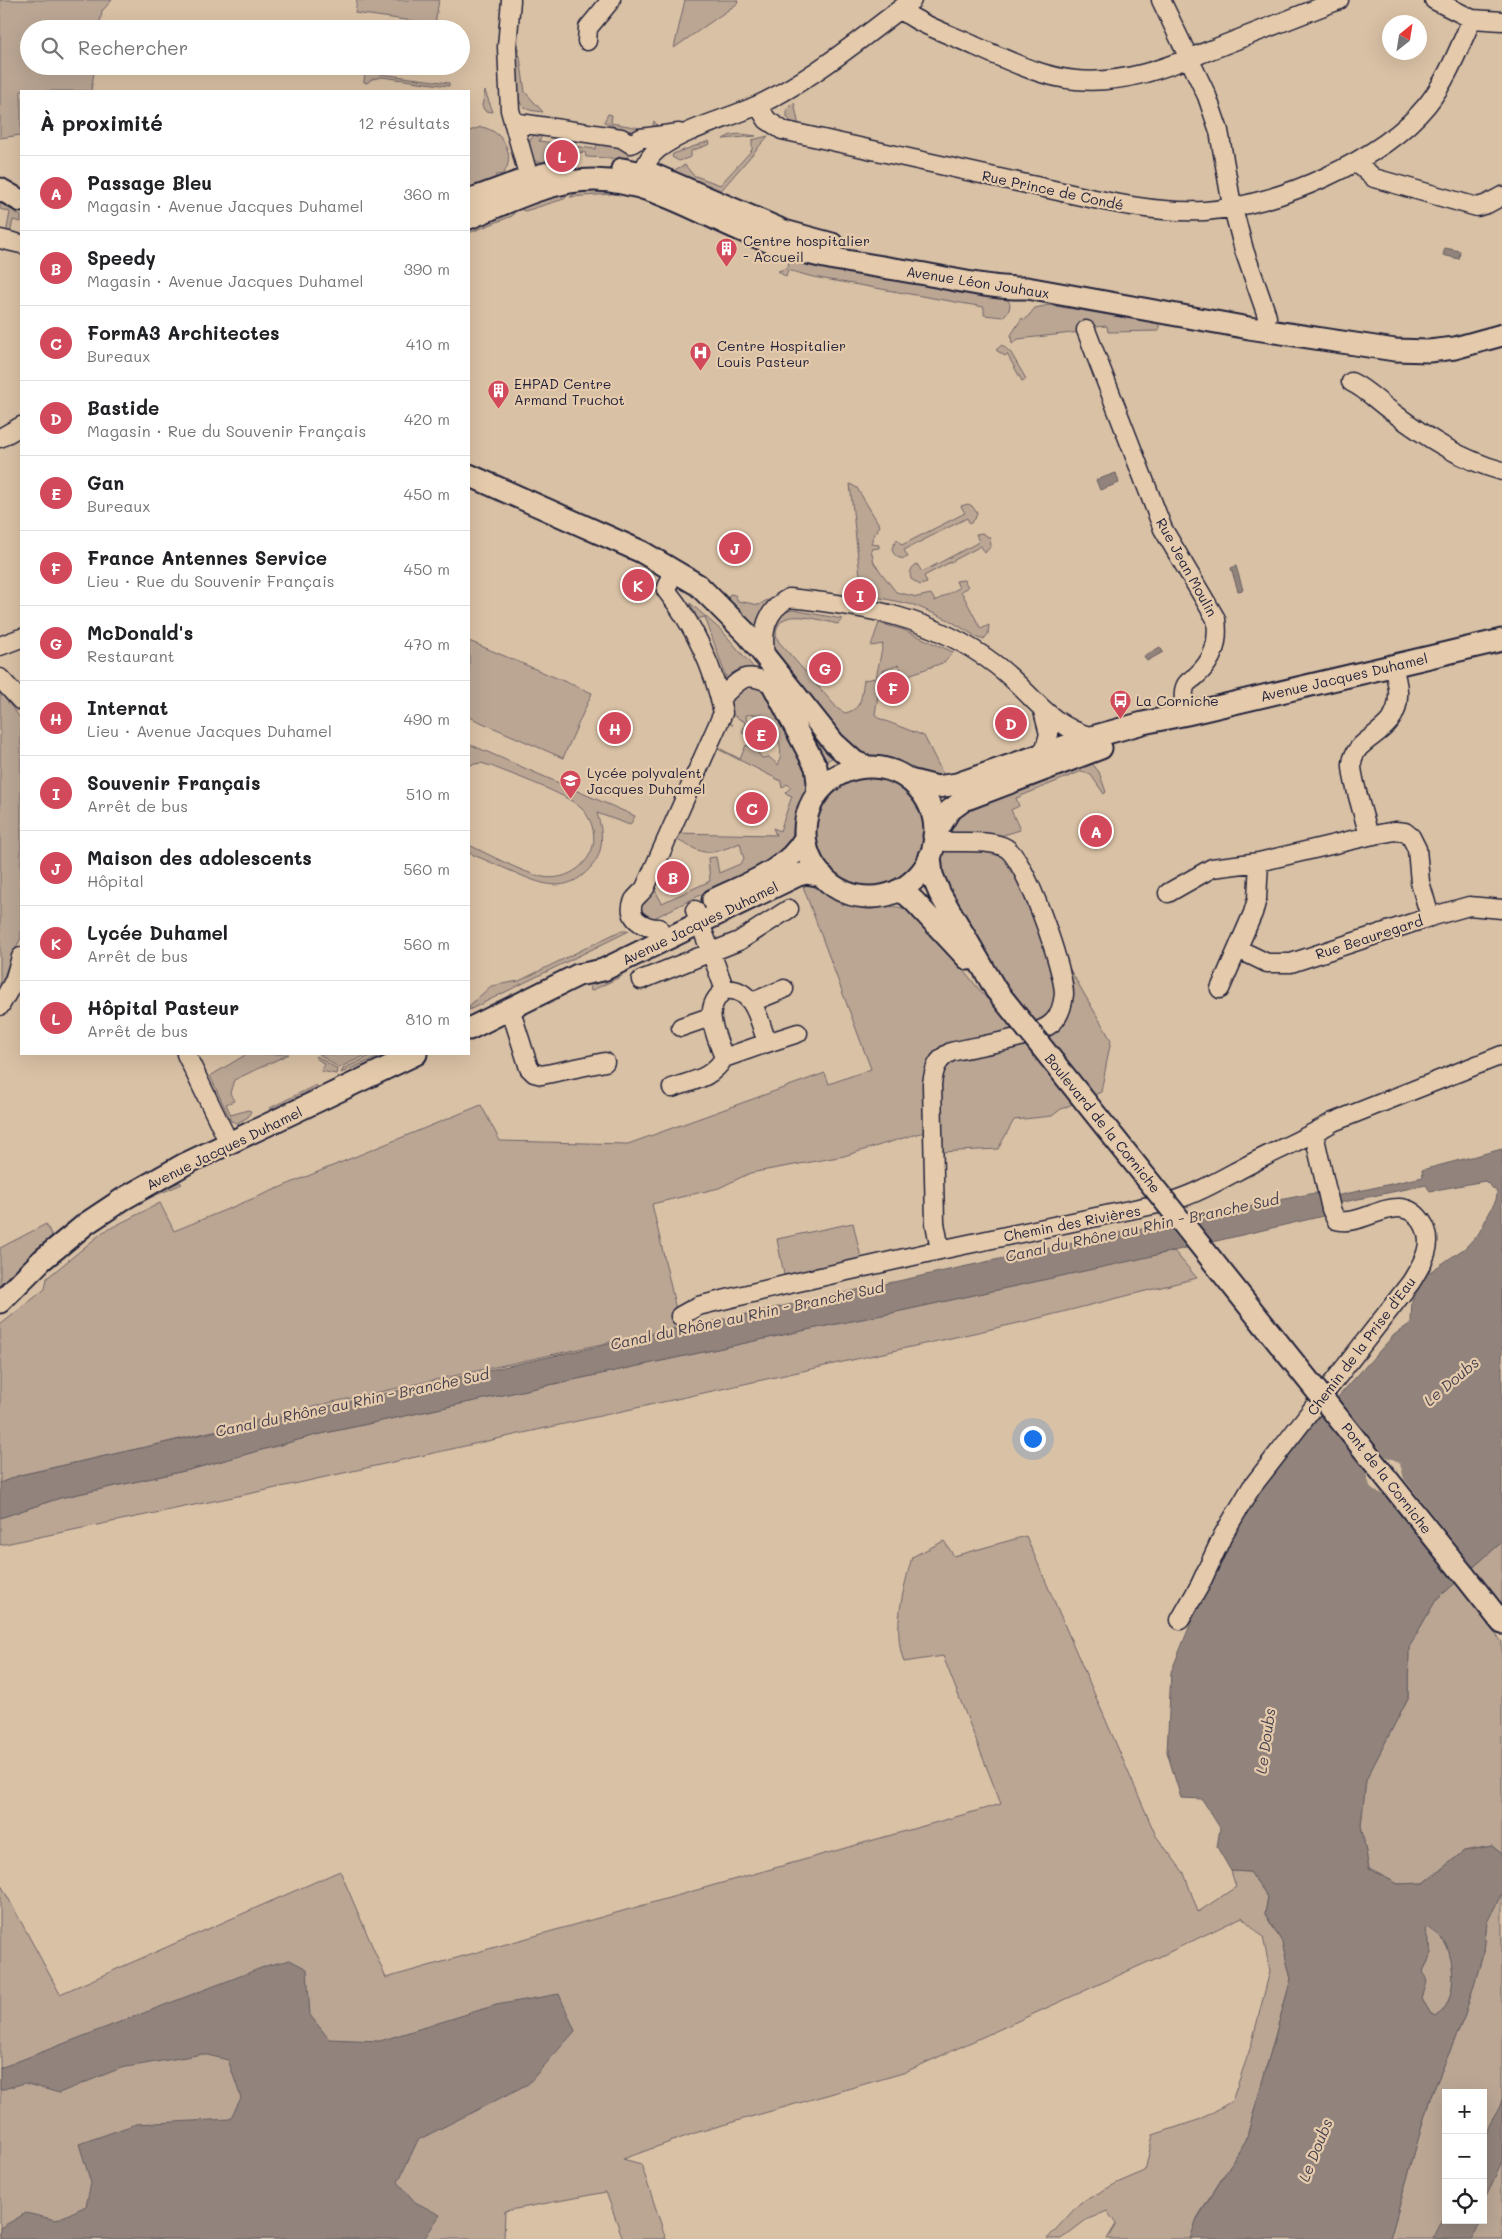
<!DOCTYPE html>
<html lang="fr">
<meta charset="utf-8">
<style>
:root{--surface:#fff;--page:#f6f6f6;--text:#202124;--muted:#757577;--line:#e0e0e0;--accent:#d1495b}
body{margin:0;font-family:Mali,sans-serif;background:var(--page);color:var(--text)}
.controls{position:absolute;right:15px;bottom:15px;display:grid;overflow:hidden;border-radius:0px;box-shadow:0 5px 20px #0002}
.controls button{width:45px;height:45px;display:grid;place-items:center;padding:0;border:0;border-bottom:1px solid var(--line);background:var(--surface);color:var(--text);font:25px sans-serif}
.compass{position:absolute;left:1382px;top:15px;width:45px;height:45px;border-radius:50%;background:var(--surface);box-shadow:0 5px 20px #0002;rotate:30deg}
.you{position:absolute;left:1032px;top:1438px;width:18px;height:18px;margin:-12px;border:4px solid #fff;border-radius:50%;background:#1a73e8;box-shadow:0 0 0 8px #1a73e833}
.badge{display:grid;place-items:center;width:32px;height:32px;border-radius:50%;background:var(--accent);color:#fff;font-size:16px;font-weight:700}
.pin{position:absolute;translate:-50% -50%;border:2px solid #fff;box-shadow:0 1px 5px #0006}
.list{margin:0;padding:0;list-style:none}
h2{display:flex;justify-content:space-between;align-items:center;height:65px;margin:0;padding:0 20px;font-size:21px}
h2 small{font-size:16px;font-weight:400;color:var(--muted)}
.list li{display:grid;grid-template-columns:32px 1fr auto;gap:15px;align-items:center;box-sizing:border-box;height:75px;padding:0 20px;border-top:1px solid var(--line)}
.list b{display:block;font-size:19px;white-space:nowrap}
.list p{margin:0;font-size:16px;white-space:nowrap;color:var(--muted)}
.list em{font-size:16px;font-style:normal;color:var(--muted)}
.icon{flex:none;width:28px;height:28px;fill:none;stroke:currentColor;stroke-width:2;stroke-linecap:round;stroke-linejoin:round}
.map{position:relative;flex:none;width:1502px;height:2239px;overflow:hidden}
.search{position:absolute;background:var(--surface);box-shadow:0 5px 20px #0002;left:20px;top:20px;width:450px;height:55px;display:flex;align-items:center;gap:12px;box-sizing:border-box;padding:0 18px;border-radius:28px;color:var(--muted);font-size:19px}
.panel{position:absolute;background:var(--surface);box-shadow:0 5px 20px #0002;left:20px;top:90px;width:450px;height:965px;border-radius:0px}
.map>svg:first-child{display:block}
.green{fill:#bba694;stroke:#6e6468;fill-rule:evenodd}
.water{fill:#92847c;stroke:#655d62;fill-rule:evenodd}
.pier{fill:#d9c1a5}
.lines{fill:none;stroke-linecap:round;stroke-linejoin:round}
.minor-casing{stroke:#22223b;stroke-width:21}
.major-casing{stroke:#22223b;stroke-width:25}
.minor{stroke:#e5cbac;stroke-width:18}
.major{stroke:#e5cbac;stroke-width:21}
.major-bridge-casing{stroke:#22223b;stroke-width:25;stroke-linecap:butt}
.major-bridge{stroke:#e5cbac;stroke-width:21}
.labels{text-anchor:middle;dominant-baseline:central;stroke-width:4.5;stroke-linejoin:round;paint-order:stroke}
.street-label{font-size:14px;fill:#22223b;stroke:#e5cbac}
.poi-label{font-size:14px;fill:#22223b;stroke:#e5cbac;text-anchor:start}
.water-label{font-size:15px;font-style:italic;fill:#443f4e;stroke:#e5cbac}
</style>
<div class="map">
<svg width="1502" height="2239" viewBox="0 0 1502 2239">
<rect width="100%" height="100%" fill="#d9c1a5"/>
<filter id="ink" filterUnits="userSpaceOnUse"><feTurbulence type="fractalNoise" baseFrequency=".02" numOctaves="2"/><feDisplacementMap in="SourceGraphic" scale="10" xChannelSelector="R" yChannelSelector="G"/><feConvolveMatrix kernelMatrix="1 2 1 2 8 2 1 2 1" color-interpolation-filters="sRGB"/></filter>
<g filter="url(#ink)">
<path class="green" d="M0,0h112l-10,11 -3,18h-70v37h66l-4,25h-70v44l-21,3z
M357,0h82l-4,24 -80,-11z
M685,0h52l1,3 -64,45z
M516,29l9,63 18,20c-7,-1 -18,-1 -22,-8 -7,-13 -5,-59 -5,-75z
M365,72l84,11v3l-67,-9 -10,2 -5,4 -3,-1z
M485,91l8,21 -8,-1 -3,-5z
M794,102l5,24 -7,-3 -5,-6v-8z
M608,114l4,1 -1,8 41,7 2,-9 5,7c-18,8 -38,2 -55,-6z
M481,127c22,3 36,29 22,47l-7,1v8l-27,11v-63z
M544,132l-5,9 56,8 4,-8 16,2 11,8 2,6 -4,4 -15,-3 -23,-1 -1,-5 -26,3 -1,3c-6,0 -13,4 -19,4 -14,-2 -12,-19 -6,-26z
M742,134l14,2 -33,3 8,-4z
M768,136l-50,58 -44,-20 2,-5 9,-4 8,10 27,10 32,-35v-10z
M709,141l1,3 -19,7v6l-12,4 -7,-4 1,-3z
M607,191l4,3 -41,3 8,-5z
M572,192l-8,7 -39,12 -3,-1 -2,-7z
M0,203l21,13v6l-8,-2 -3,15 -4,-1 4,-22 -10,-3z
M512,206l2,7 -2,3 -43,17v-10z
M789,260l217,37 4,7 -1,6 -6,7 -19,-2v-8l-171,-30 -25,-7 -2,7 -8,-6 10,-3z
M1049,305l110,18v8l-51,1 -1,-6 -26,2v4l-63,7 -6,5 -1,-9 11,-17 3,2 10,-12z
M1002,345l9,8 15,26 -4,2 -15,-27 -2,2 -9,-6z
M850,484l7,4 23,38 -6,8 -3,10 8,1v3l-8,1 3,14 22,29 21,5 14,-3 4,7 24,-13 -3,-7 8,-1 4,7 -7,4 20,38 8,-4 -1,9 -4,5h-4l-31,-19 -35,-15 -52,-11z
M968,504l4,2 5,7 -2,6 -5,5 -3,-6 -63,32 4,7c-8,4 -15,-1 -16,-9l5,-9 5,6 63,-32 -4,-7z
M976,534l6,-1 8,5 1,8 -6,7 -4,-7 -57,30 3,7 -7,2 -9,-6c-2,-6 0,-12 6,-15l5,8 57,-30z
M730,594l5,1 3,6 21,4 8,-5 8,1 -17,30 -30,-33z
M690,603l33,29 32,37 -30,15 -8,-4 9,-3 -21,-60 -8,2z
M793,610l49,9 -4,5c-15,-3 -53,-16 -60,2 -3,5 -2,11 1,16l59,67 7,4c18,-4 16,-17 19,-33l12,-2 7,-34 -12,2 8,-23 25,7 49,22 -8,10 -42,15 -4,-12 -17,6 -7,43 3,4 46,18 21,42 -20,-2 -27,-16 -27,-4 -15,-7 -11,-8 -74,-96 1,-20 13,-13z
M469,641l123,52 -29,65 -94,-41z
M779,683l60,71 -14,8z
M742,684l25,5 42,80 -2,18 -10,19 -3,14 -2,22 -15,15 -123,61c-9,2 -13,-5 -13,-13l28,-51 1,2 -15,34 7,13 48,-22 -2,-23 8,-1 3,16 21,-9 4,-5 -4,-16c-37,15 -34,11 -69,-6l2,-4 103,2 -3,-7 7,3 12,-35 -7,-3 6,-6 -4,-3 -5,4 -1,-7 -69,-35 13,-26 8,5 -9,-3 -9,24 25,13 6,-14 4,2 2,-2 10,13 7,-1 9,8c8,-19 -4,-37 -16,-51l-16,1 2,20 -6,-2 3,-11 -18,-10z
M0,692l21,27v219l-9,17 -12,33z
M469,744l166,72 -5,9 -33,-12c6,19 8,38 -6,54 -25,29 -50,17 -80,4 -14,-6 -28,-12 -42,-18v-8c19,9 54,28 74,32 21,4 44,-9 50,-31 3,-13 -2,-29 -12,-38 -16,-15 -68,-33 -90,-42l-10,-3 -12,2z
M1091,762l8,10 7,20 -2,2 -13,-19 -9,-4 -66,27 3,8 -8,4 9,20 -23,7 -49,1 -1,-5 13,-20z
M812 831a58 58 0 1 1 116 0a58 58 0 1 1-116 0Z
M945,847h46l48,39 30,82 42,72 -10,52 -40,17 -9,7 -38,4 -16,29 -59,3v-19h-19l-76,23 -94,17 -31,15 -67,16 28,123 -347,75 -178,43 -135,30 -20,8v-158l45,-36 2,-11 56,-46 57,-29 14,28 307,-126 19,36 128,3 197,-71 4,11 42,-15 -70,-188c16,4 25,17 40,22 10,3 20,5 31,5 10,0 20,-3 30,0 20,6 68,71 84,90l30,-2 -18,-23 -58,-100v-8z
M620,931h9l-160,79 1,-5 21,-19 28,-5z
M621,970l1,6 -31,15 -1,-5z
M247,1054h42l-55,26 -4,13 4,8 -8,3 5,11 17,-5 3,1 -3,6 -11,6 -6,-2 -21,-45z
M319,1054h49l-29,14z
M374,1054h12l-45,19 2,-4z
M317,1056l20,13 -1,5 -15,-3 3,-7 -9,-7z
M316,1085l2,2 -49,24 1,-3z
M180,1182l2,2 -56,24 -2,-2z
M853,1223l9,39 -77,18 -8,-41z
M46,1224l6,12 -52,48v-36z
M1174,1251l23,27 -174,44 -756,168 -267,55v-27l60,-20 129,-28 127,-35 490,-105 81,-16z
M1026,1536l130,300 28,37 14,39 38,-25 -5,-16 19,1 18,25 -3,17 17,28 9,37 -45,161 -49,78 -6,21h-84l9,-15 -9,-13 -21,9 -25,19h-14l33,-36 37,-20 28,-12 8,-36 48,-16 31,-18 19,-55 19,-75 -7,-34 -21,-20 -83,40 -256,116 -208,60 -72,26 18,5 25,75h-43l-17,-47 -101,19 -1,28h-504v-356l60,111 280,-123 46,107 615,-174 -58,-148 -39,6c-12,-34 -1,-71 8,-105l32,-16 10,15z
M1502,1542v69l-15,13 15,18v212l-10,-8 -28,5 -40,32 -26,1 -29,-15 -8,-44 5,-45 42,-82 1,-51 27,-47z
M1502,1893v346h-112l39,-138 36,-86 19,-64 3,-29zM1446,2093h37v127h-37z
M1427,1927c6,4 15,9 18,16 11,19 12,61 -9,73l-5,-2 -9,-15 4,-17 -3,-11 9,-18 -7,-23z"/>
<path class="water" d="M1445,248l15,3 -1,8 -16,-4z
M1116,473l3,10 -19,7 -4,-10z
M1236,566l7,24 -5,1 -7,-23z
M1160,647l3,5 -16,9 -3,-5z
M1502,1149v393l-66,58 -27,47 -1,51 -42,82 -5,45 8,44 29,15 26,-1 40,-32 28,-5 10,8v39l-15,29 -3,29 -19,64 -36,86 -39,138h-200l6,-18 50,-81 45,-161 -9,-37 -17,-28 3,-17 -18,-25 -19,-1 -14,-24 3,-19 -18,-29 -21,-1 -14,-46 4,-80 43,-106 42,-71 24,-34 114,-126 17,-12 1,-23 15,-26 38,-26 14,-15 17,-33 1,-8 -12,-11 -55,10 -4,-6 -92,19 -13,3 2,9 -188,44 -248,54 -81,16 -490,105 -127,35 -129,28 -60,20v-35l20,-8 524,-117 644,-140 127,-25 7,6 101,-22 -1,-7zM1427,1927c6,5 15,10 18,16 11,19 12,61 -9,73l-5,-2 -9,-15 5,-17 -4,-11 9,-18 -7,-23z
M290,1960l17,9 3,46 19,24 51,2 116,-36 63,-11 16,37 -47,53 -110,56 -20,42 17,20 25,13 -16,24h-424v-11l26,-15 30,7 30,-14 5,-23 -12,-39 57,-20 94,-5 11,-21 -13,-38 -25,-6 -82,14 -62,25 -34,-10 -25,7v-22l269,-103z
M1502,2099v62l-19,43c0,-24 -4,-53 5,-76 4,-10 12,-18 14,-29z
M1446,2213v7h37l-12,19h-38z"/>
<path class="pier" d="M1192,1215l23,29 -27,6 -24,-29z
M1336,1395l50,62 9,3 5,4 4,15 71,90 -18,16 -73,-91 -10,-3 -4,-5 -4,-14 -47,-58z"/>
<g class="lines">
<defs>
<path id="minor" d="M511,0l-4,47 3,63 22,79
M1161,0l46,96 12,35 12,69 13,50 21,60 2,7 -3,13
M1434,0l38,19 30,2
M901,9c13,14 56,28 74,37 32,14 66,31 101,34 54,5 100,-17 150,-36 38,-15 75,-29 113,-44
M587,41l1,-13 23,-28
M758,105l9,15 15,10c83,19 166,37 249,55 57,12 115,29 174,26 71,-5 176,-50 222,-106 20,-25 32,-57 45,-86
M513,122l108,16 10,6 10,-6 38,-5
M1356,162l18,16 103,29 10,-3 15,-8
M638,186c5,-13 8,-28 20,-37 29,-21 67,-29 100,-44 52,-24 108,-70 154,-105
M0,239l21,5
M1086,330l77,199 53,90c3,23 -2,41 -20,57 -4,4 -9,5 -11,11 -3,8 0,19 2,27
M1351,382c15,7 26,19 40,29 35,26 68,48 111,60
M0,438l21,-12
M0,646l21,-8
M765,656c-3,-24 0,-45 24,-58 77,8 144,19 207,67 36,27 49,59 96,72l3,5
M0,678l21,23
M720,698c22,-18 21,-28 53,-14
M1043,711l6,23 -5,18
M1369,836l26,-5 10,1 6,5 6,12 3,33 10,35
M934,841c20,3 55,-3 72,7 20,12 58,121 58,146 -1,10 -4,21 -11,28 -16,16 -78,24 -102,30 -14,7 -17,17 -19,32l3,139 5,27
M1168,893l44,-25 47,-6
M695,910l30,80
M659,928c-15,0 -34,-10 -25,-28 3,-4 8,-8 11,-12l78,-175c-8,-43 -30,-90 -57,-123l4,-10
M1238,949l29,14h24l139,-46 39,-11 33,3
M641,980l98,-39 50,-32
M1220,989l33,-76 4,-14 2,-37 110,-26c-4,-17 -18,-58 -17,-73 3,-28 46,-28 46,-67 1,-10 -3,-21 -5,-31
M725,990c29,-4 35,33 42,53l-43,15c-8,-24 -24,-50 1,-68z
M752,1002l32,-13
M0,1006l14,-25 7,-24
M510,1008l19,60 5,5 8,2 63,-13
M681,1027l29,-10
M767,1043l31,-10
M186,1054l43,89
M672,1088c22,-8 39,-9 52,-30
M680,1316l18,-10 87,-21 155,-35 232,-49c30,-9 56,-26 84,-40 26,-13 52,-24 77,-39l169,-67
M1180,1620l20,-35 23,-50 28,-47 160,-206c10,-17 24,-36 13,-57 -23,-40 -60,4 -88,-5l-5,-11 -17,-75"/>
<path id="major" d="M622,169l32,6 130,56 48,13
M0,189l21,12
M469,200l60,-22 35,-9
M469,218c40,-16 81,-38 125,-38 63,1 116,41 174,61 47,18 101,23 151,32 35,6 73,16 108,15l222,40 146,22 34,1 26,-3 47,-13
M469,475l173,77 56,33 50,50 86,108 21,19 12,5
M772,683l44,84 2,15 -1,12
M805 832a65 65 0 1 1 130 0a65 65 0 1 1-130 0Z
M909,780l28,7 20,-3 135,-47 51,-14 44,-9 315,-74
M934,836l15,-25 15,-11 137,-52
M930,856l2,19 8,19 56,96
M897,891l9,3 8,7 54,58
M713,900c33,-16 74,-29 92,-62
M469,1029l109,-54 25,-5 195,-95 8,-2 17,3
M0,1302l42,-42 45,-37 36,-24 62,-35 231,-110
M1464,1575l38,48"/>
</defs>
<use href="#minor" class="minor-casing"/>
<use href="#major" class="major-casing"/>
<use href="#minor" class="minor"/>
<use href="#major" class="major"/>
<defs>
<path id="major-bridge" d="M996,990l468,585"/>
</defs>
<use href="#major-bridge" class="major-bridge-casing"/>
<use href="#major-bridge" class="major-bridge"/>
</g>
</g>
<defs>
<symbol id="building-pin" viewBox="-11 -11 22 30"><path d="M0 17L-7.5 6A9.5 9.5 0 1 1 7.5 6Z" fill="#d1495b" stroke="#e5cbac"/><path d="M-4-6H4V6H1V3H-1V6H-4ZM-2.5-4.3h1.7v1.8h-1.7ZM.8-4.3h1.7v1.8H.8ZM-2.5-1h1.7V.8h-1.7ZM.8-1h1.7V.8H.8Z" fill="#fff"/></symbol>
<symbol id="hospital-pin" viewBox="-11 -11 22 30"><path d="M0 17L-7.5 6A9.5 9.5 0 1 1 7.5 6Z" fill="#d1495b" stroke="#e5cbac"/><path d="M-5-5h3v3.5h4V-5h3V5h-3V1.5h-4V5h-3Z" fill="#fff"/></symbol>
<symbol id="bus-pin" viewBox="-11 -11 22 30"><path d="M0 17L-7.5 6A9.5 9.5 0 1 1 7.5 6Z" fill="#d1495b" stroke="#e5cbac"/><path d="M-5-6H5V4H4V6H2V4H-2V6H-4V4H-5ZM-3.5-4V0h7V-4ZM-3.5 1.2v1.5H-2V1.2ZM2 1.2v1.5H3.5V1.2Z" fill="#fff"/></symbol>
<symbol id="school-pin" viewBox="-11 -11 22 30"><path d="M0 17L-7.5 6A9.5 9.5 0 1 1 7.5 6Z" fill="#d1495b" stroke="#e5cbac"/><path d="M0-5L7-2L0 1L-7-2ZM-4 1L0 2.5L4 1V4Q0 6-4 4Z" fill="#fff"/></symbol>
</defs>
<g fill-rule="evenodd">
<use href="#building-pin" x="714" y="236" width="25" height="34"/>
<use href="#hospital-pin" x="688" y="340" width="25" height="34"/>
<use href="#building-pin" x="486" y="378" width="25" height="34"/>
<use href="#bus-pin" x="1108" y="688" width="25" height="34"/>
<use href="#school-pin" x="558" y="768" width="25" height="34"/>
</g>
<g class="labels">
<g class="street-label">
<text transform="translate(1053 190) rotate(12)">Rue Prince de Condé</text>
<text transform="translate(978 282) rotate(9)">Avenue Léon Jouhaux</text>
<text transform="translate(1187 567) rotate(61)">Rue Jean Moulin</text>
<text transform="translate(1344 677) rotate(-13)">Avenue Jacques Duhamel</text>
<text transform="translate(700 923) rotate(-26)">Avenue Jacques Duhamel</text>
<text transform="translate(1369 937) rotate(-18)">Rue Beauregard</text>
<text transform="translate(1103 1123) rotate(51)">Boulevard de la Corniche</text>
<text transform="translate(224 1148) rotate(-26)">Avenue Jacques Duhamel</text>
<text transform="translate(1072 1223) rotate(-11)">Chemin des Rivières</text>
<text transform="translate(1361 1346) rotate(-53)">Chemin de la Prise d'Eau</text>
<text transform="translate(1387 1478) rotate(52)">Pont de la Corniche</text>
</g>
<g class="poi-label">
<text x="743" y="240">Centre hospitalier<tspan x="743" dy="16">- Accueil</tspan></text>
<text x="717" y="345">Centre Hospitalier<tspan x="717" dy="16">Louis Pasteur</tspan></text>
<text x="514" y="383">EHPAD Centre<tspan x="514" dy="16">Armand Truchot</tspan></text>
<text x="1136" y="700">La Corniche</text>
<text x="587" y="772">Lycée polyvalent<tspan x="587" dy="16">Jacques Duhamel</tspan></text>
</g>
<g class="water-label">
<text transform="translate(1142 1227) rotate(-12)">Canal du Rhône au Rhin - Branche Sud</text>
<text transform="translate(747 1315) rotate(-12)">Canal du Rhône au Rhin - Branche Sud</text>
<text transform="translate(1451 1381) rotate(-40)">Le Doubs</text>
<text transform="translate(352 1402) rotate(-12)">Canal du Rhône au Rhin - Branche Sud</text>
<text transform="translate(1265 1741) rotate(-82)">Le Doubs</text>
<text transform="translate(1315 2150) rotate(-68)">Le Doubs</text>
</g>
</g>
</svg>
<div class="controls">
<button>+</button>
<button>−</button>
<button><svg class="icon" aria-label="locate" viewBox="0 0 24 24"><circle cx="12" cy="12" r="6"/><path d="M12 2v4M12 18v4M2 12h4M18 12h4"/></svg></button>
</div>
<svg class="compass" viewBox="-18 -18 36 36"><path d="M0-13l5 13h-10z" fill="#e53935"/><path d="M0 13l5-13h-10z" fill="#757577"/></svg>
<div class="you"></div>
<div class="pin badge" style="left:1096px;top:831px">A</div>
<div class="pin badge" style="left:673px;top:877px">B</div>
<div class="pin badge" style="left:752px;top:808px">C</div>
<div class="pin badge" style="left:1011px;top:723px">D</div>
<div class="pin badge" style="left:761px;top:734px">E</div>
<div class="pin badge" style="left:893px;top:688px">F</div>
<div class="pin badge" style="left:825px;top:668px">G</div>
<div class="pin badge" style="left:615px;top:728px">H</div>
<div class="pin badge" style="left:860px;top:595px">I</div>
<div class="pin badge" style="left:735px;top:548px">J</div>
<div class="pin badge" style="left:638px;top:585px">K</div>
<div class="pin badge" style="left:562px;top:156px">L</div>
<div class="search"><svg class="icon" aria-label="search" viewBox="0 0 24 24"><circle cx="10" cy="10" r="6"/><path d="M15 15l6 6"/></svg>Rechercher</div>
<section class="panel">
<h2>À proximité<small>12 résultats</small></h2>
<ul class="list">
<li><span class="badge">A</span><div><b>Passage Bleu</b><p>Magasin · Avenue Jacques Duhamel</p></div><em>360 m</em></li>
<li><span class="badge">B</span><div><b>Speedy</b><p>Magasin · Avenue Jacques Duhamel</p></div><em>390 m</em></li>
<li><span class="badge">C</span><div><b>FormA3 Architectes</b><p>Bureaux</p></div><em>410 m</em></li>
<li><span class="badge">D</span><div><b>Bastide</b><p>Magasin · Rue du Souvenir Français</p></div><em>420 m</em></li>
<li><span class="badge">E</span><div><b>Gan</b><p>Bureaux</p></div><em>450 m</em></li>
<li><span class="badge">F</span><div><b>France Antennes Service</b><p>Lieu · Rue du Souvenir Français</p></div><em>450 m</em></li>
<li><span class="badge">G</span><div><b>McDonald's</b><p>Restaurant</p></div><em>470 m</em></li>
<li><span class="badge">H</span><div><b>Internat</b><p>Lieu · Avenue Jacques Duhamel</p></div><em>490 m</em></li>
<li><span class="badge">I</span><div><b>Souvenir Français</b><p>Arrêt de bus</p></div><em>510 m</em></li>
<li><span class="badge">J</span><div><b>Maison des adolescents</b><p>Hôpital</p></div><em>560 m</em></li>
<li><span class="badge">K</span><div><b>Lycée Duhamel</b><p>Arrêt de bus</p></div><em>560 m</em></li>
<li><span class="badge">L</span><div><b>Hôpital Pasteur</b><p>Arrêt de bus</p></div><em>810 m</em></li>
</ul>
</section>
</div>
